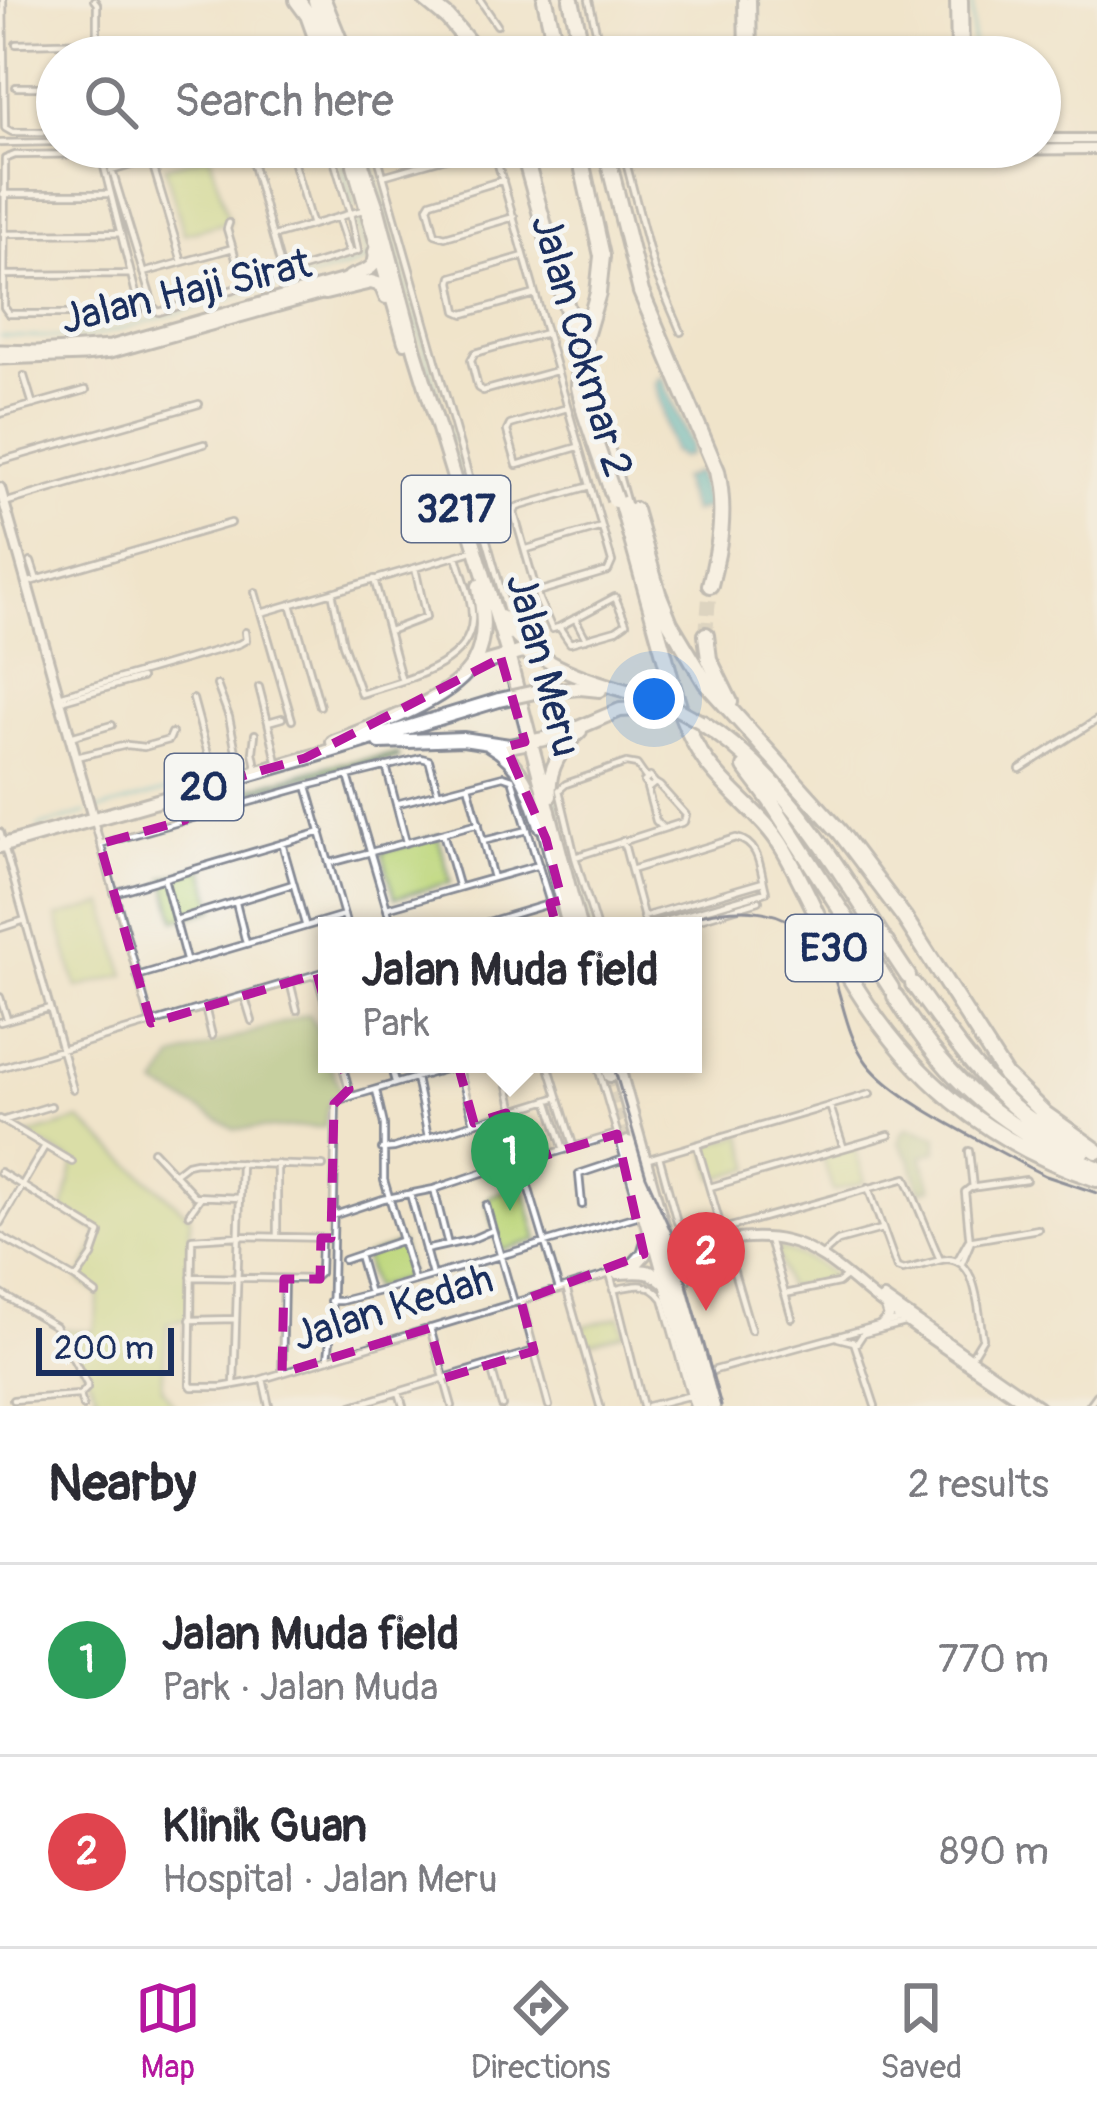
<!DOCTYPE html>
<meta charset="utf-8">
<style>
:root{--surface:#fff;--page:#f7f7f7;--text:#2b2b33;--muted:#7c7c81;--line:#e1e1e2;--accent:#b5179e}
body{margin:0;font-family:Pangolin,sans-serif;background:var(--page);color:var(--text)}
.scale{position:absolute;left:36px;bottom:30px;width:138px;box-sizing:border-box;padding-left:12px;border:6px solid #1b2f5e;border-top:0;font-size:33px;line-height:42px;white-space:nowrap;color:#1b2f5e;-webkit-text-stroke:9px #f6f6f2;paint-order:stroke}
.you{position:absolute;left:654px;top:699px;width:42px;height:42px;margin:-30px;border:9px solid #fff;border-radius:50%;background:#1a73e8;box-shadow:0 0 0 18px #1a73e833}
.badge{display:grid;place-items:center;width:78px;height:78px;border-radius:50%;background:var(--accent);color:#fff;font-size:39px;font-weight:700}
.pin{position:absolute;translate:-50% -99px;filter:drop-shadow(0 3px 6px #0008)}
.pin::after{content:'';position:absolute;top:63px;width:42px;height:36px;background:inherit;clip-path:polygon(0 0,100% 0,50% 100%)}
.popup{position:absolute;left:318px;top:917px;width:384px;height:156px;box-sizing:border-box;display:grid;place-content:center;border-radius:0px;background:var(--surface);filter:drop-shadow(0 3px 9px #0005);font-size:39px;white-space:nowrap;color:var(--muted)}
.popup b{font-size:45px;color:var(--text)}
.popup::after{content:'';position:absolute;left:50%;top:100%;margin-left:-24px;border:24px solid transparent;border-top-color:var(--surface)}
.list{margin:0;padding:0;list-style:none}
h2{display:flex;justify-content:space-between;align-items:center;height:156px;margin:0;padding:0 48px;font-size:51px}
h2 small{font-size:39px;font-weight:400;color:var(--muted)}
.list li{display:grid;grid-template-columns:78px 1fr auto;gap:36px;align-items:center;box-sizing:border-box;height:192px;padding:0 48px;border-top:3px solid var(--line)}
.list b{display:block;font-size:45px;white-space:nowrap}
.list p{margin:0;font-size:39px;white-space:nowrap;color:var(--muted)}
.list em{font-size:39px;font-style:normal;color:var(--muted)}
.icon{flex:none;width:66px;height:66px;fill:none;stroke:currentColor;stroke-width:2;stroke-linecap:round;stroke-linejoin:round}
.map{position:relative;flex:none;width:1097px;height:1406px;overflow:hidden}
.search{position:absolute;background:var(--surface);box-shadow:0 3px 9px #0004;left:36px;right:36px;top:36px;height:132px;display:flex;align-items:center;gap:30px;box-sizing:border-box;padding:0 42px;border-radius:66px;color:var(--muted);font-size:45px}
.sheet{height:540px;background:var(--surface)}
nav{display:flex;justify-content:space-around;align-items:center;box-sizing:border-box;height:168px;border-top:3px solid var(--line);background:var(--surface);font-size:33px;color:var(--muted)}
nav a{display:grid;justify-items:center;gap:6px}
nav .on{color:var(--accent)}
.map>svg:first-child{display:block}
.green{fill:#bed77c;stroke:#6c836d;stroke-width:3}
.forest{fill:#96b86c;stroke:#587465;stroke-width:3}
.water{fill:#42b1bd;stroke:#2e708e;stroke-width:3}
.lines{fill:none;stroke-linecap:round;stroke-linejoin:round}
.stream{stroke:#42b1bd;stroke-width:3}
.trunk-tunnel{stroke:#c5c0b4;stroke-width:12;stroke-dasharray:12 6;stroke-linecap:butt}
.motorway-tunnel{stroke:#c5c0b4;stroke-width:14;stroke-dasharray:14 7;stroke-linecap:butt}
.minor-casing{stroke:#868a94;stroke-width:10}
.tertiary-casing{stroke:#868a94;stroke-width:14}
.secondary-casing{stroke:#868a94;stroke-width:15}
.trunk-casing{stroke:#868a94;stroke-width:18}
.motorway-casing{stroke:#868a94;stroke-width:20}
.minor{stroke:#fff;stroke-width:4.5}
.tertiary{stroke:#fff;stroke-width:8}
.secondary{stroke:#fff;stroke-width:9}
.trunk{stroke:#fff;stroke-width:12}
.motorway{stroke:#fff;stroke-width:14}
.tram{stroke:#1b2f5e;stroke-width:3}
.trunk-bridge-casing{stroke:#868a94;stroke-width:18;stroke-linecap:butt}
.motorway-bridge-casing{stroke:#868a94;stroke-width:20;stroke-linecap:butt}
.trunk-bridge{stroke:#fff;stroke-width:12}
.motorway-bridge{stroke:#fff;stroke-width:14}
.marked{fill:none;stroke:#b5179e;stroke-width:9;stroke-dasharray:24 15;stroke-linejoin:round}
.labels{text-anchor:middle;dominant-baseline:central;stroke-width:10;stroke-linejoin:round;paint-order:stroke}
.shield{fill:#f6f6f2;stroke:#5d6b8a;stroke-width:3}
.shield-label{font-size:39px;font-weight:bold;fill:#1b2f5e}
.street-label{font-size:42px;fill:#1b2f5e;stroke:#f6f6f2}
</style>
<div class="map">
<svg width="1097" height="1406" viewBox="0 0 1097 1406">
<rect width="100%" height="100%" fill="#f6f6f2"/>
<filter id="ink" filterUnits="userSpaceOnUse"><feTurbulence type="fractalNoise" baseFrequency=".00833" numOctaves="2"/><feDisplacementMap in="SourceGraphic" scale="24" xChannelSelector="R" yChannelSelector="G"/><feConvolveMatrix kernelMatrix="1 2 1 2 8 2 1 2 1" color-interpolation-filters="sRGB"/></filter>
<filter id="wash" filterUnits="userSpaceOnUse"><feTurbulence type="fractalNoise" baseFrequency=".004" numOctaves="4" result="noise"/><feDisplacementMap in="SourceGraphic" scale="48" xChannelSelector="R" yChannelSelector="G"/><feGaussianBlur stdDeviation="2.7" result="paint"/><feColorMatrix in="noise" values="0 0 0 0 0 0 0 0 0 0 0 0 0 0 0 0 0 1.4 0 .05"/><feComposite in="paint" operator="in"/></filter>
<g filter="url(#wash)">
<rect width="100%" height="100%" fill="#f0e4ca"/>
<path class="green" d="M210,155l19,67 -45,12 -19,-67z
M438,836l13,46 -56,16 -13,-46z
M203,867l12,42 -39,11 -12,-42z
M105,904l20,71 -48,13 -20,-71z
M80,1120l110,96v103l-23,4 -5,64 12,19h-81l-3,-5 7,-6 -34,-66 31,2 5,-37 -20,-14 22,-46 -37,-25 10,-47 -46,-27z
M743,1135l9,33 -37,11 -10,-34z
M854,1146l11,36 -32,9 -11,-36z
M523,1183l15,57 -37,10 -14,-48 4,-6z
M401,1243l7,35 -36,10 -8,-32z
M775,1246l39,16 22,15 -49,11z
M620,1316l5,17 -38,11 -6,-17z"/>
<path class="forest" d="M397,754l1,4 -102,21 -102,30 -2,-5 140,-39z
M308,1014c10,14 19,33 19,50h3l11,27 -14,16 -2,20 -90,2 -78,-43 17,-28z
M908,1127l29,9v15l-15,5 10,32 -12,3 -9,-30 -12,-18 2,-9z"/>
<path class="water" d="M658,377h4l29,68 -2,10 -8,3 -9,-7 -17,-68z
M697,472l11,36 -16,4 -11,-33z"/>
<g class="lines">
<path class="stream" d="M972,0l1,57
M756,57l1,-57
M337,147l17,60
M371,160l80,282
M0,336l86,2 272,-74 9,-6 -10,-39
M454,453l10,37
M283,756l13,-4
M244,768l6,-2
M215,776l19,-5
M202,779l9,-1
M556,796l12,52
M95,811l99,-28
M38,827l48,-14
M572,863l19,63"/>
</g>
</g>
<g filter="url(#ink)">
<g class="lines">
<path class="trunk-tunnel" d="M610,1075l18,68"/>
<path class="motorway-tunnel" d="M706,635l4,-50"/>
<defs>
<path id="minor" d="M3,0l2,128 7,4h45
M94,0l3,4v53
M480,0l17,25
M589,0l13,57
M16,44l81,-2
M16,87h41
M0,143l57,-1
M99,147l41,163 -7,4h-124l-5,-7 1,-148 10,-4 84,-1
M248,147l40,145
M289,147l22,75
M360,147l16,9 3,5 130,457 3,5 8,1 23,-12
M493,147l119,415 -4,9 -71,21
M622,147l32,122 27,63
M107,154l47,154 5,4 199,-61 -8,-38 -20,-66
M151,159l31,103
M111,171l81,-24
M386,175l99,-28
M503,180l-72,22 -3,5 7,27 10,3 69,-20
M3,194h106
M338,217l12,37
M229,223l-2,6 17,57
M3,234l118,-1
M274,236l92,-27
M524,256l-72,21 -1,5 6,29 7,3 71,-20
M143,273l90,-25
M4,275l126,-1
M546,333l-71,20 -4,7 7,28 5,3 73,-20
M24,376l9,29
M567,408l-57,17 -3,6 10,34 61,-18
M0,414l86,-24
M0,461l199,-57
M4,503l200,-59
M527,549l75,-22
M31,562l6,18
M374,579l27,99
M26,583l205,-60
M255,592l37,128
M332,592l11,52 18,50c37,-13 109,-26 111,-74 1,-21 -10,-44 -15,-64
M291,604l29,102
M261,613l208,-61
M575,618l11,21
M559,627l56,-30 11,26 -10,7 -46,13 -11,-16 -7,2 -13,-29 -25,-87 3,-6 70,-20
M389,631l37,-14 -11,-49
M217,685l12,32 11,55
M259,687l9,35
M59,696l180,-52 7,-4 -1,-8
M193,699l23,85
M60,701l81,-23
M255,734l-2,18 4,20
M70,737l42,-12
M76,757l51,-12 17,2 25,-7 3,-7
M278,766l-10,-44 14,-4
M386,766l20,76
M1020,769l77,-49
M348,776l44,150
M650,777l5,6 -6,5 -5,-6z
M468,785l25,93
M307,786l40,140
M647,788l9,33 6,6
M396,804l107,-28 9,3 45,147
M94,821l57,202
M0,832l73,257
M443,833l15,52
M623,840l23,86
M483,841l45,-11
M282,843l23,81
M100,844l207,-58 114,-28 8,2 9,33
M575,857l109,-35 2,-7 -26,-29 -5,-3
M330,863l149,-40
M631,870l105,-32c25,5 24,33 30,54l-119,34
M164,878l22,82
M114,893l207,-61
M236,903l10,40
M387,908l152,-43
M643,917l120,-35
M176,920l117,-36
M475,926l87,-26
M596,926l-21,-69 -16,-67 7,-6 60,-21 11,2 9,13
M676,926l83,-25
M0,928l25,-8
M317,974l10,37
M137,976l207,-61
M290,982l7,28
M0,997l7,22
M245,998l7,23
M205,1007l7,29
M0,1022l50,-14
M342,1064l8,29
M390,1064l5,18
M503,1064l11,47
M548,1064l25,81
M597,1064l49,168
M458,1065l16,58
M0,1068l327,-97
M416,1078l12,59
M376,1090l8,35v55l30,100
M548,1100l16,50
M830,1106l13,40
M506,1113l53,176
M0,1119l72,43
M5,1120l46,-14
M697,1145l54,185
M382,1149l12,-1 164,-51
M153,1151l42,45 45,2
M969,1151l4,37
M659,1156l18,66 21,14 208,-58 34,82
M645,1160l225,-66
M520,1163l97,-29
M0,1172l100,61 -8,23 -16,23
M174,1174l13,-10 9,-2 127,4
M710,1187l179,-52
M868,1187l29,81 6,2c13,-3 26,-7 38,-10 38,-8 37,54 42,78l-13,21
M410,1194l22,81
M486,1205l7,25
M582,1205l-3,-31 45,-15
M189,1214l12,-17
M332,1216l51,-17 51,-10
M0,1223l45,-77
M0,1236l76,43 20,15
M277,1236v-72
M331,1238l-93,-2 -46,3 -2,145 2,3h30l34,-6 357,-108
M769,1239l23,79
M448,1245l-14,-56 51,-17
M425,1250l45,-10 23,-10 21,72
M359,1255l10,35
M820,1257l18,-16 44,-12
M344,1260l59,-20
M957,1261l11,-20 70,-12
M962,1263l8,-19 -5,-52 5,-4 56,-8
M610,1273l33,133
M191,1277l122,2 7,-6 1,-35
M566,1287l34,119
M613,1290c21,-5 36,-10 50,9l30,107
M0,1293l55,33 32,58v4l-7,7 3,11
M785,1294l53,-11 9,-7
M330,1301h11l39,-10 260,-76
M521,1301l28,105
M190,1320l46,-1
M430,1328l22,78
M838,1338l16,4 21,64
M857,1343l6,-9 42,-11
M328,1358l3,-28 5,-229 126,-37
M490,1364l12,42
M282,1373l2,-94
M705,1376l10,-6 186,-51
M263,1379l6,27
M234,1385l7,-222
M399,1392l4,14
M13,1400l66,-5
M352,1406l182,-55
M648,1406l44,-11
M1089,1406l8,-11"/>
<path id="tertiary" d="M743,0l1,57
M751,0l1,57
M955,0l1,57
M963,0l1,57
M1040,139h57
M969,150l128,-1
M623,151h332
M0,488l93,330
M668,1254c36,-10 81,-22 118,-13 35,8 65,39 92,60 50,37 101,71 152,105
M671,1260l43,-13
M884,1298l155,108
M881,1326l8,-9 -3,-9"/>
<path id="secondary" d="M0,350l37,1 73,-5 245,-70
M0,359l84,-3 26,-3 219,-61"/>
<path id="trunk" d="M315,0l15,57
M356,147l22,64 37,140 92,300 72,275
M354,165l51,177
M350,277c12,-5 29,-8 25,-25
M325,293l46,-11 10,3 5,12
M501,617c36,57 106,66 165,86
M473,666l49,-14 13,4
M535,692l45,-4 20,2
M333,742c38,-15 122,-43 141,-80 13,-24 9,-51 5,-76
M380,742l83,-3 46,7 50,-10 61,-26 40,-2
M490,745c32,18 41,48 51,81
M550,796c-3,-27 11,-47 30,-65
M542,817l27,109
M0,846l314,-90 185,-56
M607,1064l3,11
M617,1064l96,342
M628,1143l73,263
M635,1264l9,-10 8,-25
M618,1272c20,-1 35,-4 50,13
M681,1283l14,-28"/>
<path id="motorway" d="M297,0l11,15 15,42
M323,0l23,57
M426,0l22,18 33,39
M545,0l13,57
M571,0l13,57
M522,147l138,493c12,40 20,86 45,120 23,33 59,55 79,90 23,40 40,83 63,123 60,102 138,169 250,206
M578,147l24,109
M605,147l36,145 76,179c9,41 3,75 -7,114
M634,510l24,83 12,30 36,60 134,149 64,85 101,158 40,39 52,37
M706,635l3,24 21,43
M701,722c94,60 146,164 207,254
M745,767l25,33 121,188
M913,984c34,46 66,96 112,132 18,13 38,24 57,35
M895,996c52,85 108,135 202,172"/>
</defs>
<use href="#minor" class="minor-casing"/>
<use href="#tertiary" class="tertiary-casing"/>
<use href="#secondary" class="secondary-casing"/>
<use href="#trunk" class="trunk-casing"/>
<use href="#motorway" class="motorway-casing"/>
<use href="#minor" class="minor"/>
<use href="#tertiary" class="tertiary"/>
<use href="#secondary" class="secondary"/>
<use href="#trunk" class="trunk"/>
<use href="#motorway" class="motorway"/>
<path class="tram" d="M664,926c67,-25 141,-29 170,51 10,29 14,61 33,86 27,37 119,80 161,104l18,9 51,17
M613,1064l33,112 29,64 46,166"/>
<defs>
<path id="trunk-bridge" d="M499,700l36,-8
M666,703l35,19"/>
<path id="motorway-bridge" d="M602,256l-4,37 -18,61 -1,33 6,26 30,87"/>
</defs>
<use href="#trunk-bridge" class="trunk-bridge-casing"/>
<use href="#motorway-bridge" class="motorway-bridge-casing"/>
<use href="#trunk-bridge" class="trunk-bridge"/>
<use href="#motorway-bridge" class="motorway-bridge"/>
</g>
</g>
<path d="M0 0H1097V1406H0ZM501,658l24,84 -19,5 40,92 16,61 -12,3 9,33 -47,14 29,91 -83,24 16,58 32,-10 14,50 97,-29 27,120 -123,47 13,50 -90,27 -14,-50 -148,45 2,-94h36l1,-41h10l3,-134 15,-15 -32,-115 -166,49 -51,-179 85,-24 -8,-25 128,-37z" fill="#f0e4ca" fill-opacity=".55" fill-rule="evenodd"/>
<path class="marked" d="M501,658l24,84 -19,5 40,92 16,61 -12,3 9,33 -47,14 29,91 -83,24 16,58 32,-10 14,50 97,-29 27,120 -123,47 13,50 -90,27 -14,-50 -148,45 2,-94h36l1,-41h10l3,-134 15,-15 -32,-115 -166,49 -51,-179 85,-24 -8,-25 128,-37z"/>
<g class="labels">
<g class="shield">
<rect x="402" y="476" width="108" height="66" rx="9"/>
<rect x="165" y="754" width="78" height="66" rx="9"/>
<rect x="786" y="915" width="96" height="66" rx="9"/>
</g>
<g class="shield-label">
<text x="456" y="509">3217</text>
<text x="204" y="787">20</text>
<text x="834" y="948">E30</text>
</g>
<g class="street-label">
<text transform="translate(186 292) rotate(-13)">Jalan Haji Sirat</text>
<text transform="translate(581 346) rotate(74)">Jalan Cokmar 2</text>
<text transform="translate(543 665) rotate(75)">Jalan Meru</text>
<text transform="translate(393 1308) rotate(-17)">Jalan Kedah</text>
</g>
</g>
</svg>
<div class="scale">200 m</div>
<div class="you"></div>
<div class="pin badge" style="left:510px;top:1211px;background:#2e9e5b">1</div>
<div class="popup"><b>Jalan Muda field</b>Park</div>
<div class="pin badge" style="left:706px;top:1311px;background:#e0444e">2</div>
<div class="search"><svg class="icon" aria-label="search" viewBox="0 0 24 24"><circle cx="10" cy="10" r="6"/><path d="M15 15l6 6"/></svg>Search here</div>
</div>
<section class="sheet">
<h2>Nearby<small>2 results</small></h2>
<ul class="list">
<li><span class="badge" style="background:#2e9e5b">1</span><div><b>Jalan Muda field</b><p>Park · Jalan Muda</p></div><em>770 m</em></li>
<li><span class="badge" style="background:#e0444e">2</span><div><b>Klinik Guan</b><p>Hospital · Jalan Meru</p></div><em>890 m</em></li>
</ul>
</section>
<nav>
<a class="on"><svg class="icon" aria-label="map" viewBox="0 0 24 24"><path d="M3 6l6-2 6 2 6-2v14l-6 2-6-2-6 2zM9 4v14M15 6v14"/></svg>Map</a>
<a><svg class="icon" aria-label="directions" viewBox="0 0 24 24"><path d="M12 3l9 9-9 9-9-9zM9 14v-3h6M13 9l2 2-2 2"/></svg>Directions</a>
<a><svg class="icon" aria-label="saved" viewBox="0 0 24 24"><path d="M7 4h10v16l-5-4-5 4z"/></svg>Saved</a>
</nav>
